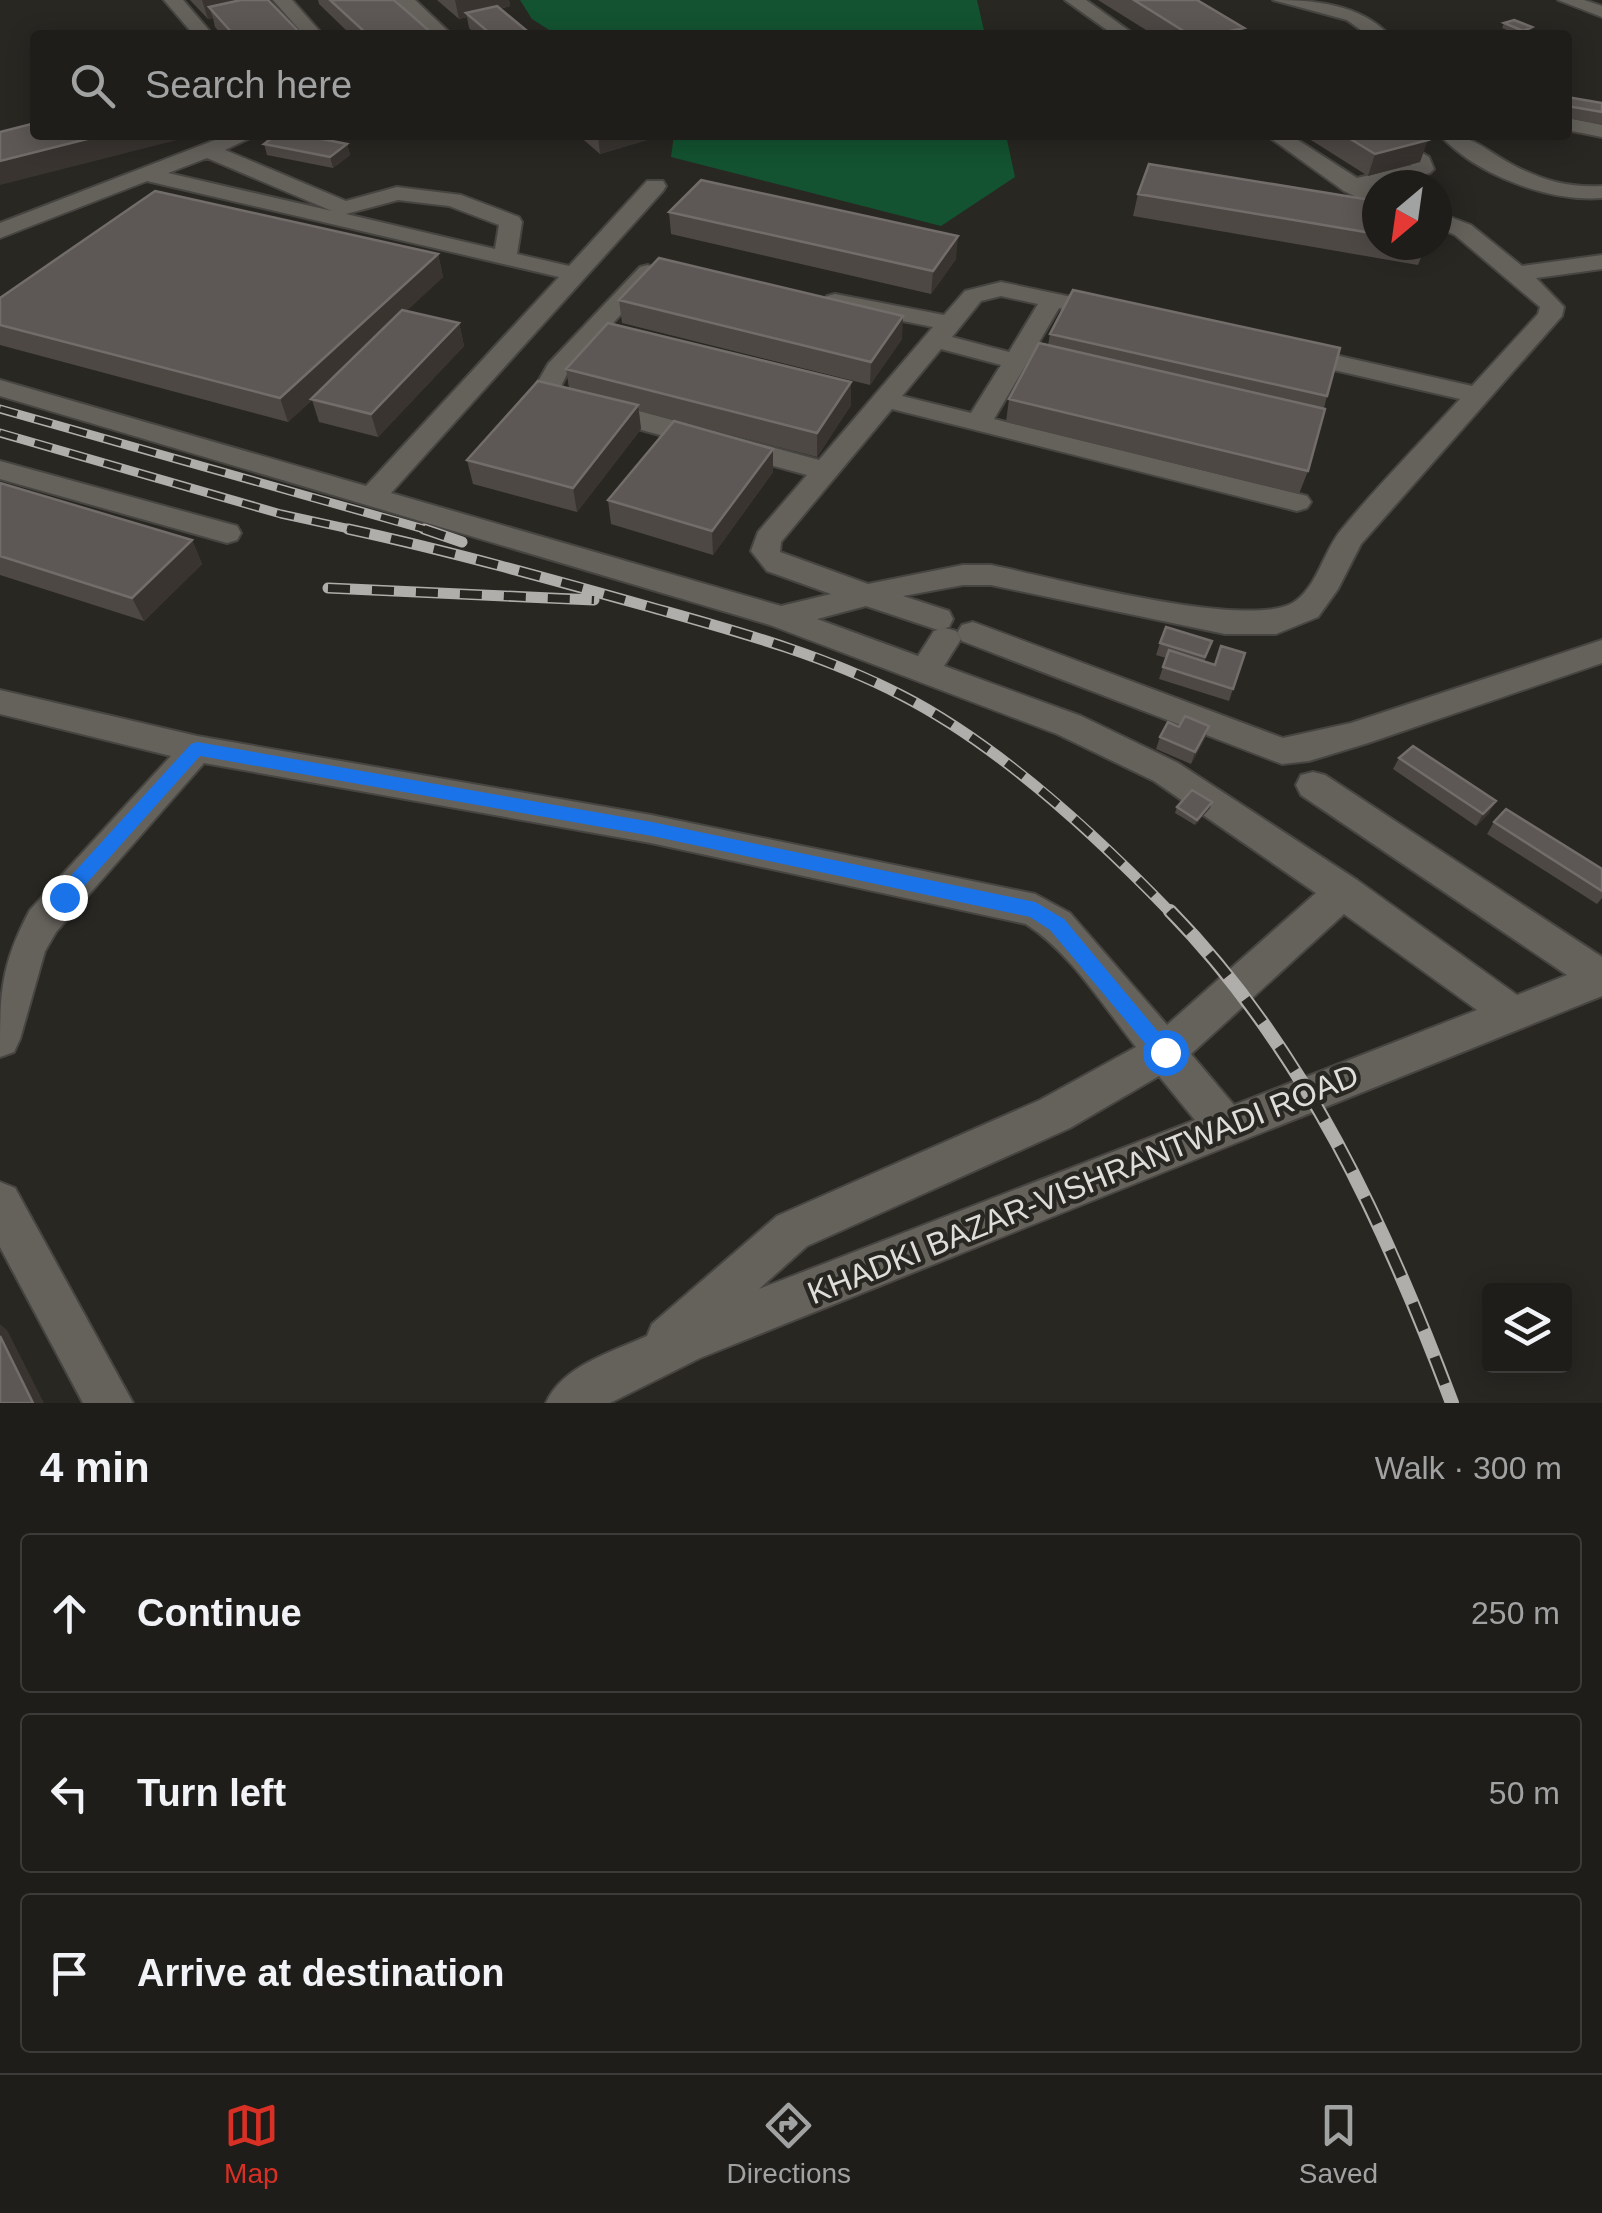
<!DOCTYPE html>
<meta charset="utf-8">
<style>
:root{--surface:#1f1d1a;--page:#2c2a27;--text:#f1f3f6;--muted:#a1a2a2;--line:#3c3b39;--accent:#d93025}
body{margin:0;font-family:Arial,sans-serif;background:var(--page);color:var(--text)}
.controls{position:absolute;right:30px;bottom:30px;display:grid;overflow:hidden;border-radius:10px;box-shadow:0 5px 25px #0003}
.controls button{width:90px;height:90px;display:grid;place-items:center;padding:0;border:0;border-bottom:2px solid var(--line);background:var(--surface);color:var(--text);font:50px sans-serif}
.compass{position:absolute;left:1362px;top:170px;width:90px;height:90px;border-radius:50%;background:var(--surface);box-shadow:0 5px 25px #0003;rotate:209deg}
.stop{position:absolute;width:30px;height:30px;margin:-22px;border:8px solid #1a73e8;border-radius:50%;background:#fff}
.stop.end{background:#1a73e8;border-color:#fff;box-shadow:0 2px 10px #0008}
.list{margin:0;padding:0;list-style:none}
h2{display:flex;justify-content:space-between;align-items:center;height:130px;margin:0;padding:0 40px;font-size:42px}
h2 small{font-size:32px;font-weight:400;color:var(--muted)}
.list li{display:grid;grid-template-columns:65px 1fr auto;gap:30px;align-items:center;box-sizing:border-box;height:160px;margin:0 20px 20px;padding:0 20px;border:2px solid var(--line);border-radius:10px}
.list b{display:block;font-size:38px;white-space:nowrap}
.list em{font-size:32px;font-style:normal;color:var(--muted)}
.icon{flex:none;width:55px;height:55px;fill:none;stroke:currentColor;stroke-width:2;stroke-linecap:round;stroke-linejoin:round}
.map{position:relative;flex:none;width:1602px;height:1403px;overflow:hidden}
.search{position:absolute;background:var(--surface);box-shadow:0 5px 25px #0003;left:30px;right:30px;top:30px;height:110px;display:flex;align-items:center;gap:25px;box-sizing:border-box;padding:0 35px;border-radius:10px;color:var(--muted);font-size:38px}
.sheet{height:670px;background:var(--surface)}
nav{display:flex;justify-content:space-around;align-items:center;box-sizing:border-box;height:140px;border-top:2px solid var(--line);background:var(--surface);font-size:28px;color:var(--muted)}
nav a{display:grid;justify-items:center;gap:5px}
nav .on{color:var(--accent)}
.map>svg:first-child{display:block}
.green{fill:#135331}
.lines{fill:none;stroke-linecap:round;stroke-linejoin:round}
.minor-casing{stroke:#474541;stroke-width:4}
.minor{fill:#65625c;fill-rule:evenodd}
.rail-far2-casing{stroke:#afaeaa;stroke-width:9}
.rail-far1-casing{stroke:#afaeaa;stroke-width:11}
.rail-casing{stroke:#afaeaa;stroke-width:14}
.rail-far2{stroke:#292722;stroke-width:6;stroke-dasharray:18;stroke-linecap:butt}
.rail-far1{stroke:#292722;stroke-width:8;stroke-dasharray:22;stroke-linecap:butt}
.rail{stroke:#292722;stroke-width:10;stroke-dasharray:29;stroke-linecap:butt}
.wall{fill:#4e4845}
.shaded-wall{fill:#393430}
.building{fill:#5d5855;stroke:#726d6a;stroke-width:2.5}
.route{fill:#1a73e8}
.labels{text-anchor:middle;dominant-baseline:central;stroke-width:9;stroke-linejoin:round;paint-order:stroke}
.near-street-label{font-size:32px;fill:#deddd9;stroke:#292722}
</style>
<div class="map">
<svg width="1602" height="1403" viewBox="0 0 1602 1403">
<rect width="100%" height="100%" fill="#292722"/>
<path class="green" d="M520,0h457l8,35h-428l-25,-16z
M674,135h332l9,42 -74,49 -270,-69z"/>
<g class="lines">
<defs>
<path id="minor" d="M164,0h19l30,35h-19z
M273,0h19l31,35h-19z
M396,0h19l37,35h-20z
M1065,0h21l49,35h-21z
M1273,0c41,0 87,4 116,35h-21l-21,-15z
M1558,0h26l18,6v11z
M1567,118l35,7v12l-35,-7z
M228,135h28l-31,15 121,51 51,-14 64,8 58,22 3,5 -5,32 52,12 78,-85h16l3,5 -3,5 -272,302 390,113 50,-12 -64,-23 -16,-20 7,-19 49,-57 -239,-65 -20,-7 -13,-16 13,-23 92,-97 8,-2 12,7 -92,100 -7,14 5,5 253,69 114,-133 -106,-21 -4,-5 4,-5 8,-2 109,21 21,-24 36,-9 118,25 3,5 -12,7 -51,-11 -65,111 313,77 4,6 -4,6 -10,3 -405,-102 -111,133 -1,10 88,32 95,-19h28c56,11 267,69 306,35 22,-18 27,-50 45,-71 37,-45 79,-87 118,-130l-174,-40 -4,-5 4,-5 9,-3 177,40 66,-72 2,-7 -85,-72 -18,-8v-15l34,13 51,41 80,-11v14l-66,9 28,29 -2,9 -201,228 -23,45 -20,28 -42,17h-51l-234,-49h-28l-60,11 46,15 4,8 -4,8 -11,3 -72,-24 -49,13 101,37 16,-25 11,-3 11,3 5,8 -17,27 137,50 97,47 179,117 160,115 50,-20 -266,-180 -5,-10 5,-10 12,-3 12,3 277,182v39l-902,362 -90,45h-64c16,-37 66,-51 101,-67l5,-12 125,-108 263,-116 96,-53c-33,-41 -65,-94 -110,-123l-375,-81 -447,-80 -148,169 -11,19 -25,88 -6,13 -14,5c0,-63 0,-91 30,-147l141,-154 -171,-42v-24l197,46 454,79 384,79 35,19 97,112 149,-132 -162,-112 -97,-47 -287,-109 -770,-229v-16l366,106 193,-209 -412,-96 -147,57v-15zM207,158l125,53 -164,-38zM398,200l51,6 50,19 -4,24 -149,-35zM1001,296l37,8 -29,48 -57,-15 29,-36zM941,349l60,16 -30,48 -69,-17zM1344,914l133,96 -243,95 -43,-51zM1159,1076l36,44 -436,169 48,-43 263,-118z
M1266,135h24l67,43 55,-13 -42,-30h24l35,22 5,12 -4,4 -59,15 6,4v8l-8,3 -25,-12z
M1440,135c34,0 42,13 71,29 30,16 57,24 91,22v12c-53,4 -126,-23 -162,-63z
M0,461l237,65 4,7 -4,7 -10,3 -227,-64z
M973,622l310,116 68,-15 251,-83v23l-234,80 -59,18 -27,3 -320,-123 -5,-8 5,-8z
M0,1182l15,6 118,215h-50l-83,-156z"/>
</defs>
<use href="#minor" class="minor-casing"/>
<use href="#minor" class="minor"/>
<defs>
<path id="rail-far2" d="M0,409l431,122
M0,433l281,81 78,17"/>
<path id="rail-far1" d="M348,529c102,22 202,50 302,78 85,24 172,47 251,88 98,50 195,140 271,219
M424,529l38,13
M328,588l266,12"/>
<path id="rail" d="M1170,911c134,137 216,315 282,492"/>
</defs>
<use href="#rail-far2" class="rail-far2-casing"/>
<use href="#rail-far1" class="rail-far1-casing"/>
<use href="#rail" class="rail-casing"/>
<use href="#rail-far2" class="rail-far2"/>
<use href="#rail-far1" class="rail-far1"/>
<use href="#rail" class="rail"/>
</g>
<path class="wall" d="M190,0h78l34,35h-80l-7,-8 -2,-9 -5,1z
M318,0h76l40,35h-83l-32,-31z
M437,0h72l1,6 -10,3 32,26h-56l-7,-7 -2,-11 -8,2z
M1098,0h99l47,28 -1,7h-89z
M1504,23l28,4 -2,6 -11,2 -17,-7z
M1567,97l35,6v21l-35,-6z
M578,135h68l1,5 -47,14z
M1303,135h117v27l-52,14z
M264,144h83l3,11 -17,13 -66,-13z
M1138,194l239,7v44h49l-8,20 -285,-49z
M669,212l287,47 -25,35 -260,-60z
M438,254l5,23 -37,34 53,12 5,23 -86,91 -59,-15 -7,-22 -24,22 -288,-77v-47z
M619,300l283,39 -32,46 -248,-62z
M1050,334l277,62 -19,75 -9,23 -293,-72 3,-23 39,-54z
M566,369l285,36 -34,52 -178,-46 2,18 -64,83 -104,-28 -6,-24 102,-72z
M773,449v23l-60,83 -102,-31 -3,-24z
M0,483l192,57 10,24 -58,57 -144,-46z
M1212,641l-8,21 11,3 30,-12 -16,48 -70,-22 7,-21 -10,-3 4,-12z
M1209,726l-4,12 -14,26 -35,-15 4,-12 19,-10z
M1399,758l90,55 -13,13 -83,-57z
M1177,807l33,1 -15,17 -20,-12z
M1494,822l108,47v29l-5,6 -110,-70z"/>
<path class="shaded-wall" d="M202,0h60l-53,7 4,11 -5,1z
M455,0h54l1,6 -40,10 -4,-3 1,4 -8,2z
M1532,27l-2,6 -9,2 2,-4z
M1244,28l-1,7h-31z
M103,135h94l-197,50v-24z
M598,135h48l1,5 -47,14z
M1428,140l-8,22 -52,14 7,-22z
M347,144l3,11 -17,13 -3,-11z
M958,236l-2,23 -25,35 2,-23z
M438,254l5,23 -155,145 -8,-24z
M903,316l-1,23 -32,46 1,-23z
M459,323l5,23 -86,91 -7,-23z
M851,382v23l-34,52v-24z
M638,405l3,24 -64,83 -4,-24z
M773,449v23l-60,83 -1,-24z
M192,540l10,24 -58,57 -12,-23z
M1209,726l-4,12 -14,26 4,-12z
M1496,801l-7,12 -13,13 7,-12z
M1212,802l-2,6 -15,17 2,-5z
M0,1324l7,6 37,73h-11l-33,-67z"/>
<path class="building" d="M241,0h27l34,35h-68l-25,-28z
M330,0h64l40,35h-66z
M1134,0h63l47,28 -32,7h-22z
M497,6l35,29h-40l-26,-22z
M1514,20l18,7 -9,4 -19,-8z
M1567,97l35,6v9l-35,-6z
M35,123v12h68l-103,26v-29z
M276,135h26l45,9 -17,13 -66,-13z
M1344,135h76l8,5 -53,14z
M1149,164l228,37v33l-239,-40z
M701,180l257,56 -25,35 -264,-59z
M155,191l283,63 -158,144 -280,-73v-27z
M659,258l244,58 -32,46 -252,-62z
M1073,290l267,58 -13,48 -277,-62z
M402,310l57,13 -88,91 -60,-15z
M608,323l243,59 -34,51 -251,-64z
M1039,343l286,66 -17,62 -299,-72z
M538,381l100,24 -65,83 -106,-28z
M674,421l99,28 -61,82 -104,-31z
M0,483l192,57 -60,58 -132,-42z
M1166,627l46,14 -7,16 -45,-14z
M1221,646l24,7 -12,36 -70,-22 6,-17 46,15z
M1185,716l24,10 -14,26 -35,-15 8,-15 11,5z
M1413,746l83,55 -13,13 -84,-56z
M1192,790l20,12 -15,18 -20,-13z
M1506,809l96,60v22l-108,-69z
M0,1336l33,67h-33z"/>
<path class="route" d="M197,742l455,80 383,80 29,17 111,133 -3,7h-14l-108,-129 -20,-13 -378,-81 -452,-80 -130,146h-13v-11l134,-147z"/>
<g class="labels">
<g class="near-street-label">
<text transform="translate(1083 1184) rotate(-22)">KHADKI BAZAR-VISHRANTWADI ROAD</text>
</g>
</g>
</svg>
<div class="controls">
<button><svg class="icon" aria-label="layers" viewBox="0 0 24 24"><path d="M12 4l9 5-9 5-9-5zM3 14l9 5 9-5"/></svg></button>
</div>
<svg class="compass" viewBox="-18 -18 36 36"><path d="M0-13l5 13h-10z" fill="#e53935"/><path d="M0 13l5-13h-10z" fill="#a1a2a2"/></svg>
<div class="stop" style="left:1165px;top:1052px"></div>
<div class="stop end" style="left:64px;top:897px"></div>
<div class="search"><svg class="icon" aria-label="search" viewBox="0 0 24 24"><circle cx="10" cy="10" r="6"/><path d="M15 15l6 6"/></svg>Search here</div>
</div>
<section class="sheet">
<h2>4 min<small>Walk · 300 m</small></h2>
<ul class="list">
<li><svg class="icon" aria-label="ahead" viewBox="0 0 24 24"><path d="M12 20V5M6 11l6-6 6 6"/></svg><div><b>Continue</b></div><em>250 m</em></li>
<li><svg class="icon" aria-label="left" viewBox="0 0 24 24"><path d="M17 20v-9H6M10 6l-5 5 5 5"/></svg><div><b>Turn left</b></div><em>50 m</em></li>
<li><svg class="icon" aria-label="arrive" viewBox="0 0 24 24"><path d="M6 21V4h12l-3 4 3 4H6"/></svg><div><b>Arrive at destination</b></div></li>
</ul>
</section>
<nav>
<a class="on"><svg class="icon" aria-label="map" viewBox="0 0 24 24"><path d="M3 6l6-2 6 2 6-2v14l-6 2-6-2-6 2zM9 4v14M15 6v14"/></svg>Map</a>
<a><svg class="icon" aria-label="directions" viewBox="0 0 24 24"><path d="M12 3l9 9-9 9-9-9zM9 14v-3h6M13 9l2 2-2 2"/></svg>Directions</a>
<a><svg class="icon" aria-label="saved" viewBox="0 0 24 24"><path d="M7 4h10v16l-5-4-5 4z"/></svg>Saved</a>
</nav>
